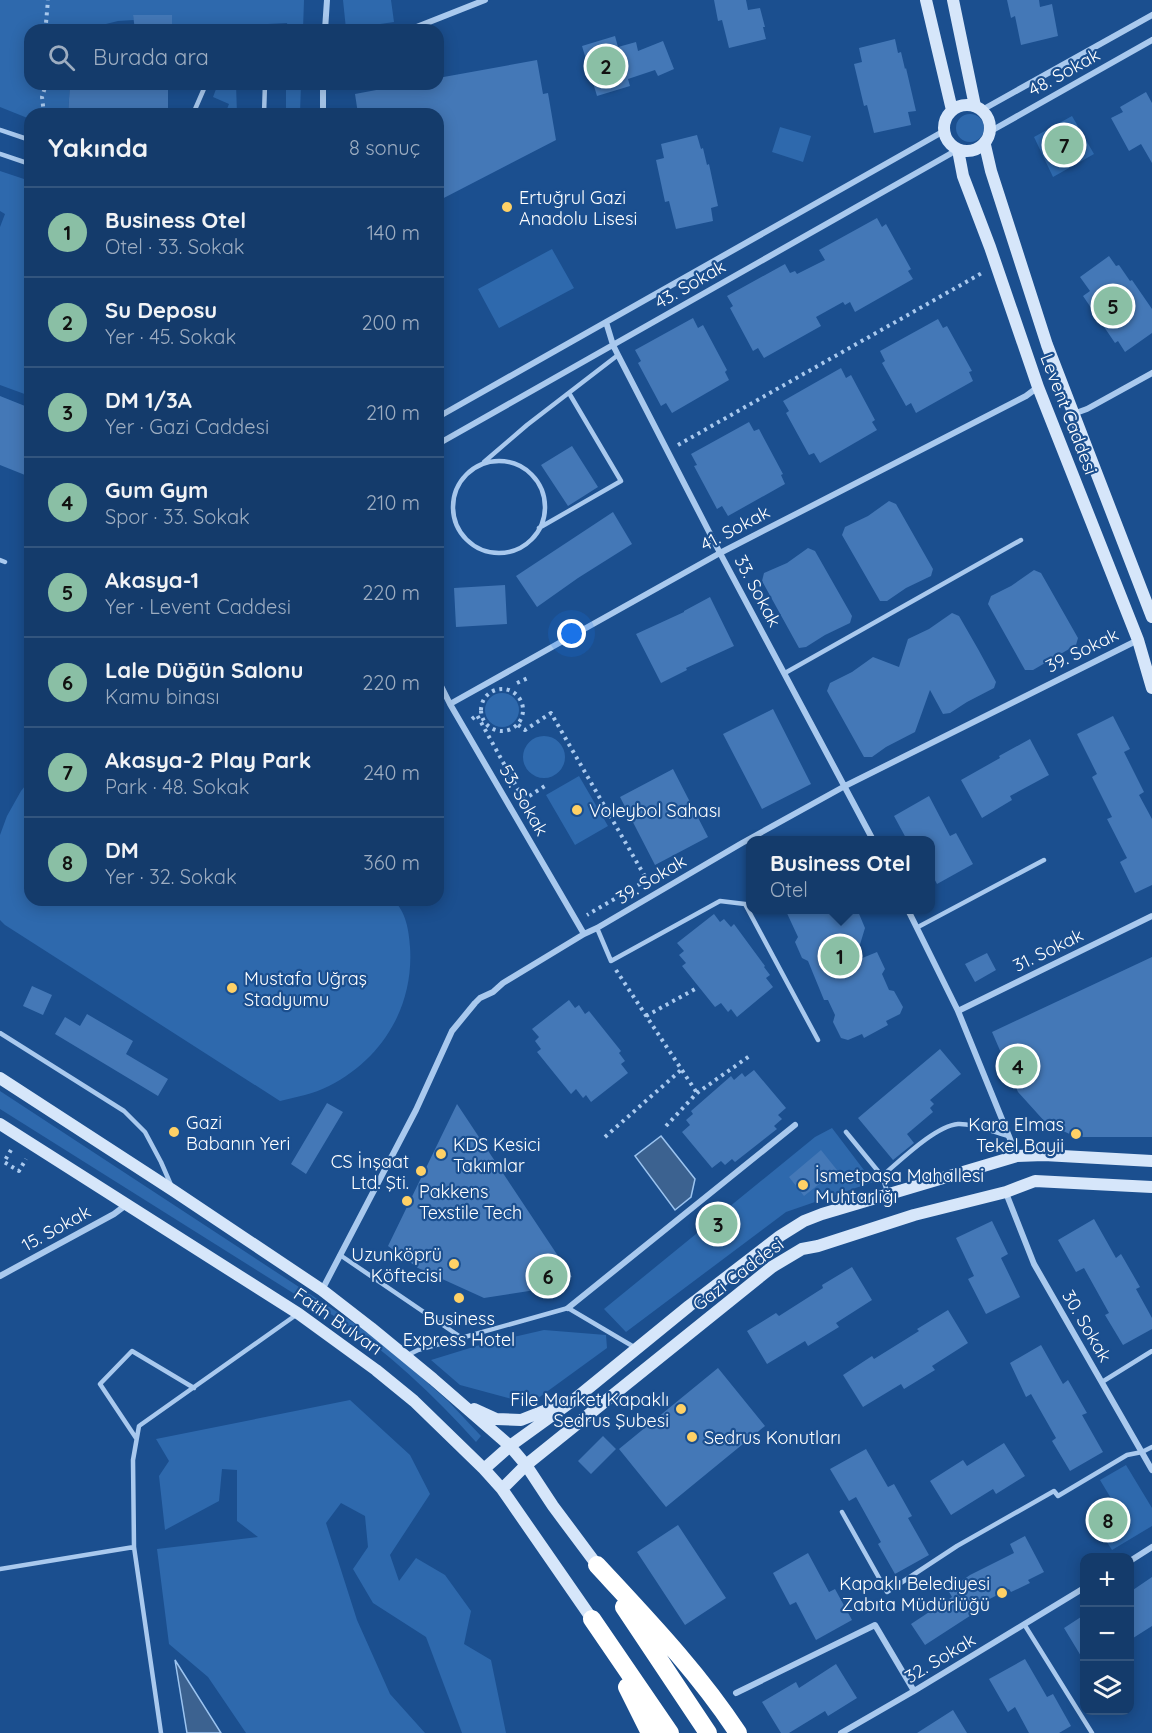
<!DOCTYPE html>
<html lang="tr">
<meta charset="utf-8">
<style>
:root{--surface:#143b6b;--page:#214673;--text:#f1f3f6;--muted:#9dadc1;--line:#33557e;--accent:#8abfa5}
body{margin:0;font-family:Quicksand,sans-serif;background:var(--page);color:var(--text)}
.controls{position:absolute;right:18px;bottom:18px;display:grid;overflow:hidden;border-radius:12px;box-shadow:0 3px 15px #0003}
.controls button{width:54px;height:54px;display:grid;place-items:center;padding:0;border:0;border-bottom:2px solid var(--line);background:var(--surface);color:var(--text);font:30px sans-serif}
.you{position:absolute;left:572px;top:634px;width:21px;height:21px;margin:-15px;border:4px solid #fff;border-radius:50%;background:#1a73e8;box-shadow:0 0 0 9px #1a73e833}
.badge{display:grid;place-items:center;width:39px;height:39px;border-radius:50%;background:var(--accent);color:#111;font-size:20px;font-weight:700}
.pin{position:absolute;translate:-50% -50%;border:3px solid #fff;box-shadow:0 2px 6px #0006}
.popup{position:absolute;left:746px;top:836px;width:189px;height:78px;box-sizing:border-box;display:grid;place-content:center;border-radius:12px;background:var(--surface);filter:drop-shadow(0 2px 4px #0005);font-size:20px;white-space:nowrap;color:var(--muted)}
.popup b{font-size:22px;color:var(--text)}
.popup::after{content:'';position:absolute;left:50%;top:100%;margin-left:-12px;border:12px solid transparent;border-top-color:var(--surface)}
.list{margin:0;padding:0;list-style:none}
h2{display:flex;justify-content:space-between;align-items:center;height:78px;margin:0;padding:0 24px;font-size:26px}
h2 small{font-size:20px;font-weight:400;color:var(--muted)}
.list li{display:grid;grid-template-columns:39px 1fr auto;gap:18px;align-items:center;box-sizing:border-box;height:90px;padding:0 24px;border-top:2px solid var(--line)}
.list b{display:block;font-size:22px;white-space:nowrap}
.list p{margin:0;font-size:20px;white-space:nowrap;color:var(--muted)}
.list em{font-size:20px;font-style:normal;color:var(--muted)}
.icon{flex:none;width:33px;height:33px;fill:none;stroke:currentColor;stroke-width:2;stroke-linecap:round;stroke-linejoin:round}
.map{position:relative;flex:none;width:1152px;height:1733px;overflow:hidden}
.search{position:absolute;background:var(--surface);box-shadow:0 3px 15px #0003;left:24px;top:24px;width:420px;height:66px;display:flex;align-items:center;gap:15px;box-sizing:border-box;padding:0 21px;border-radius:18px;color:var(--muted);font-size:22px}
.panel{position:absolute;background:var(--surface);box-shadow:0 3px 15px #0003;left:24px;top:108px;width:420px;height:798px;border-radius:18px}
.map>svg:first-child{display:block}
.green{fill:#2e69ad}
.water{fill:#3c6290;stroke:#9cc4f0;stroke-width:1.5}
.building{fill:#4478b7}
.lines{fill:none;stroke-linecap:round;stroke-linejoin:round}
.path{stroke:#a9c9ee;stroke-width:4;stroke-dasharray:3 4.5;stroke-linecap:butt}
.lane{stroke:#a9c9ee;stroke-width:4.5}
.street{stroke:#a9c9ee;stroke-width:6}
.secondary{stroke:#d6e6fa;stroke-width:12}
.highway{stroke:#fff;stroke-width:18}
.poi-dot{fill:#ffd166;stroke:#1b4f8f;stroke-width:2}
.labels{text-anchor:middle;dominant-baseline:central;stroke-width:4.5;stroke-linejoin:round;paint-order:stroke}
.street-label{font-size:18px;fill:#fff;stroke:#1b4f8f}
.poi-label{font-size:18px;fill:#fff;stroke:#1b4f8f;text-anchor:start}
</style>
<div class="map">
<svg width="1152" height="1733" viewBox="0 0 1152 1733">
<rect width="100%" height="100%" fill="#1b4f8f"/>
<path class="green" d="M0,0h304l-1,30h-15l-1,-7 -71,4 -1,3h-43v-15h-39l1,5 -16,1 -12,3 -10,6h-66v54h40l-2,30h-38v5l-30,-12z
M343,0h48l3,22 -48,7z
M218,84h18l1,30h-12l4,-10 -16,-7z
M286,84h15l-1,30h-14z
M956 128a14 14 0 1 1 28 0a14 14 0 1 1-28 0Z
M1072,116l22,38 -41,23 -19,-40z
M780,127l31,9 -8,26 -31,-10z
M0,171l30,10v215l-30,-11v-158l5,-13 -5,-3z
M552,249l22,39 -75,40 -21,-39z
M485 710a17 17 0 1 1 34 0a17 17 0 1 1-34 0Z
M523 757a21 21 0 1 1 42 0a21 21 0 1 1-42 0Z
M579,776l29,50 -33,19 -29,-50z
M30,780v120h363c13,11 16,31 17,47 4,60 -28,112 -81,139 -16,8 -32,11 -49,15l-275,-176 -5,-5v-85l7,-19 14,-25z
M0,1091l360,236 51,41 37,33 33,35 -5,6c-42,-47 -89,-91 -142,-126 -13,-8 -27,-15 -41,-23l-293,-184z
M832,1128l41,54 -87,30 -160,120 -22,-23 211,-172z
M544,1330l62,5 1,13 -77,56 -70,-19 -29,-25 52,-16z
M350,1400l60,55 20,39 -40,61 9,26 17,-23 29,17 26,36 -7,33 27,16 15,73h-44l-36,-96 -53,-34 -20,-34 15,-22 -3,-31 -24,-13 -15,20 31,97 33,74 35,39h-179l-38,-56 -39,-33 -12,-95 101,-12 -21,-16v-51l-15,-1 -3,32 -54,29 -6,-54 10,-15 -13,-22z
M1126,1465l26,43v18l-40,24 -7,-11 22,-14 -27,-45z"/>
<path class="water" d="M661,1136l34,43 -4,18 -16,13 -40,-54z
M175,1660l46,73h-34z"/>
<path class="building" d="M714,0h32l2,10 12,-2 5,19h-2l3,12 -37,9 -7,-28 -4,1z
M1007,0h32l1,7 12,-3 6,32 -37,9 -6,-29 -4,2z
M133,15h39v15h-37z
M615,36l3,11 18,-5 2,9 25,-10 11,28 -16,7 -3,-6 -27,9 2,7 -33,10 -15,-50z
M895,39l3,14 3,-1 4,17 1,-1 10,43 -8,1 3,13 -37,8 -7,-28 -3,1 -10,-42 8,-2 -3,-14z
M537,60l6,34 5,-1 8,47 -118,61v-87h-80l-3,-20 53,-10h30v-6z
M70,84h98v28h-7v2h-93z
M1146,92l6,11v60l-11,-19 -12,7 -18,-33 12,-6 -3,-5z
M697,135l4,14 2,-1 4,17 2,-1 9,42 -7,2 2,13 -37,8 -7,-28 -4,1 -9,-42 8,-2 -3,-14z
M877,218l5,9 4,-3 25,45 -3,2 5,8 -58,33 -5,-10 -5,3 -2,-3 -27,15 5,9 -57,32 -6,-10 -5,3 -23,-43 3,-2 -6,-10 58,-32 5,9 5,-2 2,3 28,-14 -6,-10z
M1109,256l7,10 3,-1 11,16 2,-1 20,29v24l-27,19 -7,-11 -3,2 -32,-47 7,-5 -10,-14z
M693,318l5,10 5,-3 24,45 -2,2 4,8 -57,33 -6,-10 -5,3 -23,-43 3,-2 -6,-11z
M938,319l5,9 4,-2 25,45 -3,1 4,9 -57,32 -5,-10 -5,3 -24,-43 3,-2 -5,-10z
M841,368l5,10 5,-3 24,45 -3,2 5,8 -57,33 -6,-10 -5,2 -23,-42 3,-2 -6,-10z
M0,396l30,12v69l-30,-12z
M749,422l5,9 5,-2 24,45 -2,1 4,9 -57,32 -6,-10 -5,3 -23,-43 3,-1 -6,-11z
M572,446l26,41 -30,19 -27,-41z
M889,501l7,3 37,65 -2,7 -25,12 -19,13h-7l-38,-66 3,-8 23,-11z
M613,512l19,32 -54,34 -41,29 -21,-31z
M808,548l7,3 37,65 -2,7 -25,12 -19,12 -7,1 -37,-67 2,-8 23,-10z
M1034,570l7,3 37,65 -2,7 -43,25h-8l-37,-66 3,-8 20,-10z
M505,585l2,39 -51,3 -2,-39z
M710,597l24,49 -48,22 1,2 -26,13 -25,-49 48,-22v-1z
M952,613l7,3 19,33 18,33 -2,6 -27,14 -17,11 -7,1 -13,-24 -15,42 -29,15 -14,10h-8l-37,-66 3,-8 22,-11 21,-15 26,10 9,-28 21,-10z
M773,709l38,75 -49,25 -39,-75z
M1113,716l17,33 -6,3 20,40 -5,3 13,24v66l-17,8 -15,-31 7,-4 -20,-39 5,-2 -20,-40 5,-3 -20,-40z
M1030,739l19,36 -39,21 2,4 -30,18 -21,-38 39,-22 -1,-2z
M673,769l35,68 -53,28 -35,-68z
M929,796l21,40 6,-3 17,31 -36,20 -7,-13v-31h-23l-13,-24z
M785,909h72l8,19 -10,33 22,-9 8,17 -3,5 7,16 5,1 9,16 -3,7 -14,7 2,4 -24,13 -2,-4 -14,6 -7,-2 -8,-16 2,-7 -7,-15h-4l-16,-39 -6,-3 -7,-16 3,-5z
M714,914l6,8 4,-3 7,8 3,-3 31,42 -1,1 6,8 -4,3 7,9 -36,30 -6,-8 -3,3 -7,-9 -6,4 -33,-41 4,-3 -7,-8 5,-4 -7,-8z
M987,953l9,17 -21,12 -10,-18z
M1152,957v180h-76l-30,-14 -28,-31 -26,-60z
M32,986l20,9 -9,20 -20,-9z
M569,1000l6,8 4,-3 6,9 4,-3 32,40 -2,2 6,8 -4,3 7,9 -37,29 -5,-7 -3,3 -7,-9 -5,5 -34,-42 4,-3 -6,-8 4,-4 -7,-8z
M87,1014l46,27 -7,13 42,25 -10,17 -103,-62 10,-17 15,9z
M940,1049l21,25 -31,26 4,4 -4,4 3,4 -26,22 7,9 -21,17 -35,-42z
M754,1070l32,38 -8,7 4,4 -8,7 3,3 -42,33 -3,-3 -7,6 -4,-4 -9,7 -30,-36 8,-7 -4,-5 7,-6 -2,-3 40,-35 3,4 8,-7 3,4z
M327,1103l16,9 -37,62 -15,-10z
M457,1104l115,173 -43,14 -45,7 -66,-30 -30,-22z
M821,1150l16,20 -33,26 -15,-19z
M1094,1219l22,39 5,-4 19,33 -4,2 16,29v11l-29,16 -18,-30 4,-2 -25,-45 -8,4 -18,-32z
M992,1221l16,33 -7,4 19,39 -34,17 -18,-35 6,-3 -18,-38z
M852,1267l20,33 -36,23 3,4 -31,19 -3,-5 -38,23 -20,-33 29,-18 3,3 44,-28 -1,-3z
M948,1310l20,33 -36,23 3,4 -31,19 -3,-5 -38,23 -20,-32 29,-19 2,3 45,-28 -2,-2z
M1041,1345l22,39 5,-4 19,33 -5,2 21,37 -33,19 -18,-30 4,-3 -25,-44 -5,3 -16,-34z
M718,1368l47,58 -99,81 -47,-58z
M603,1436l13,13 -25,25 -13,-13z
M1004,1443l21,33 -29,18 -3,-5 -42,26 -21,-34 33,-21 4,6z
M866,1449l22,38 6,-3 18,32 -4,2 21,37 -34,19 -17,-30 3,-2 -25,-45 -7,4 -19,-32z
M1112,1504l12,21 -20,11 -12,-20z
M678,1525l48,73 -41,27 -48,-73z
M1025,1536l19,36 -16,8 2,3 -19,9 -2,-3 -33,17 3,4 -54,35 -14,-21 41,-27 -4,-7 22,-15 44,-22 -4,-9z
M808,1553l21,39 6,-3 17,31 -36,20 -20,-38 -6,3 -17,-32z
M1152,1577v49l-22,14v-48z
M1084,1615v46l-20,-33z
M1025,1659l22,38 6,-3 18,32 -12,7h-30l-14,-26 -7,5 -19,-33z
M836,1664l21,34 -29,18 -3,-5 -36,22h-8l-19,-31 34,-20 3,6z
M953,1710l14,23h-50z"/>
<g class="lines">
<path class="path" d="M48,30l-2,-7 2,-23
M44,114l-2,-17 4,-13
M678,445l304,-172
M517,683l13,-6
M481 710a21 21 0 1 1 42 0a21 21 0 1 1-42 0Z
M472,719l5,-4 59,107
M518,725l7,5 26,-17 96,167 -60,35
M523,800l25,-16
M616,970l81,123
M646,1016l51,-28
M666,1126l31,-33 54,-38
M605,1137l76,-67
M11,1150l-7,12 15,9 7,-12"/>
<path class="lane" d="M239,30l14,-3 8,3
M193,114l13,-30
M264,114l1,-30
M0,130l30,10
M0,154l30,10
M453 507a46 46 0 1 1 92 0a46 46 0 1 1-92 0Z
M484,462l43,-37 91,-70
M539,528l82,-47 -52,-88
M0,560l5,2
M785,673l236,-133
M918,927l126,-67
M597,928l14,33 109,-60 25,3 73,136
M0,1033l124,78 21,21 16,30 10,23
M846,1132l36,44 6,18
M882,1176c18,-15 53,-50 76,-52 14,-1 36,8 50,12
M340,1255l122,83
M406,1356l12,-6 150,-42 66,39
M1102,1382l50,-31
M136,1438l-36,-54 32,-33 62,37
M842,1512l45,80 70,-46 97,-55 4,5 69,-41 15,-3 10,-5
M134,1547l27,186
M0,1569l134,-22 -1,-87 6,-34 157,-111
M1024,1624l68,109"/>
<path class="street" d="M325,30l2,-30
M409,30l76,-30
M982,110l170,-95
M323,114v-30
M991,131l161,-91
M606,322l7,23 5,10 102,198 153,287
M1073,414l14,-5 65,-36
M438,417l506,-286
M438,444l512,-290 6,-5
M438,680l12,24 134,230
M450,704l270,-151 306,-157 12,-9
M908,910l50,101 59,145
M958,1011l194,-95
M1006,1193l28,71 118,206
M0,1276l114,-62 12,-9
M322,1290l94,-180 36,-79 23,-28 5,-5 13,-6 10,-9 81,-49 13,-6 145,-85 103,-57 293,-146
M568,1308l227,-183
M1130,1561l22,-14
M736,1693l139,-68 39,66
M841,1733l73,-42 170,-103"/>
<path class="secondary" d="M926,0l26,110
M953,0l22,106
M944 128a23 23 0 1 1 46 0a23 23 0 1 1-46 0Z
M985,145l6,26 56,174 105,272
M958,150l5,26 27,71 48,140 100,253 14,48
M0,1078l174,113 148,99 49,38 62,51 77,67 16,19 27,41 44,59
M0,1124l299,190 77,56 38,31 70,68 18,20 90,130
M474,1409l22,10 25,1 38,-15
M484,1469l26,-23 65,-47 114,-93 91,-70 24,-15 18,-7 195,-58 27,-1 108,6
M502,1489l24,-24 246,-198 30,-18 16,-3 96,-31 92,-23 29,-11 117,6"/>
<path class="highway" d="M597,1565c50,54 101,107 141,168
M624,1607l84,126
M592,1619l78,114
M627,1687l23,46"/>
</g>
<g class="poi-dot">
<circle cx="507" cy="207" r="6"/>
<circle cx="577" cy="810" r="6"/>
<circle cx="232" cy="988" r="6"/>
<circle cx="174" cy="1132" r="6"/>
<circle cx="1076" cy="1134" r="6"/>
<circle cx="441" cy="1154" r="6"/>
<circle cx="421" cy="1171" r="6"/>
<circle cx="803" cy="1185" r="6"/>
<circle cx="407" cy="1201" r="6"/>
<circle cx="454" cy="1264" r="6"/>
<circle cx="459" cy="1298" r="6"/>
<circle cx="681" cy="1409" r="6"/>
<circle cx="692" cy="1437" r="6"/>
<circle cx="1002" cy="1593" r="6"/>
</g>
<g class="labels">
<g class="street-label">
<text transform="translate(1064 72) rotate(-29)">48. Sokak</text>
<text transform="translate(690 284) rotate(-30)">43. Sokak</text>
<text transform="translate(1069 414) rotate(69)">Levent Caddesi</text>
<text transform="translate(735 528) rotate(-28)">41. Sokak</text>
<text transform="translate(758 591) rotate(62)">33. Sokak</text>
<text transform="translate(1082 650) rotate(-26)">39. Sokak</text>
<text transform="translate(524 800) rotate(60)">53. Sokak</text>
<text transform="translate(651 879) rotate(-31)">39. Sokak</text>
<text transform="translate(1048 950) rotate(-26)">31. Sokak</text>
<text transform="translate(56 1228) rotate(-29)">15. Sokak</text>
<text transform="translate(738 1274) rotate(-37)">Gazi Caddesi</text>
<text transform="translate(338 1321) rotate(35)">Fatih Bulvarı</text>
<text transform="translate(1087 1326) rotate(60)">30. Sokak</text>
<text transform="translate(940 1658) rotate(-31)">32. Sokak</text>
</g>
<g class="poi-label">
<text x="519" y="197">Ertuğrul Gazi<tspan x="519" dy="21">Anadolu Lisesi</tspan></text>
<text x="589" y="810">Voleybol Sahası</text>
<text x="244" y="978">Mustafa Uğraş<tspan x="244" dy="21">Stadyumu</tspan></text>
<text x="186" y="1122">Gazi<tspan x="186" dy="21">Babanın Yeri</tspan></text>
<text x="1064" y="1124" text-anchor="end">Kara Elmas<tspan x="1064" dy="21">Tekel Bayii</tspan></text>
<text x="453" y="1144">KDS Kesici<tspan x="453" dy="21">Takımlar</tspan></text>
<text x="409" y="1161" text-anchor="end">CS İnşaat<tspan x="409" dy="21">Ltd. Şti.</tspan></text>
<text x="815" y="1175">İsmetpaşa Mahallesi<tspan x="815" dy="21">Muhtarlığı</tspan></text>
<text x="419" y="1191">Pakkens<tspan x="419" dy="21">Texstile Tech</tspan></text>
<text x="442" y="1254" text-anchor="end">Uzunköprü<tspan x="442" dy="21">Köftecisi</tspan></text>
<text x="459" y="1318" text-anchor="middle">Business<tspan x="459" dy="21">Express Hotel</tspan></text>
<text x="669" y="1399" text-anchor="end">File Market Kapaklı<tspan x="669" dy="21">Sedrus Şubesi</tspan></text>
<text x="704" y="1437">Sedrus Konutları</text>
<text x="990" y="1583" text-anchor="end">Kapaklı Belediyesi<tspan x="990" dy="21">Zabıta Müdürlüğü</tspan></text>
</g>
</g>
</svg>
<div class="controls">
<button>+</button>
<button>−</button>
<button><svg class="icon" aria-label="layers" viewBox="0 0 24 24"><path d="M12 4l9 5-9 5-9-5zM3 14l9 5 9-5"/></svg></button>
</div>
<div class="you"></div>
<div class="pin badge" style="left:840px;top:956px">1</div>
<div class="popup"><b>Business Otel</b>Otel</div>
<div class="pin badge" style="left:606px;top:66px">2</div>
<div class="pin badge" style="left:718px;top:1224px">3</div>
<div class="pin badge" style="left:1018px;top:1066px">4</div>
<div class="pin badge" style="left:1113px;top:306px">5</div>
<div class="pin badge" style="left:548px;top:1276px">6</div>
<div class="pin badge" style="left:1064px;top:145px">7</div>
<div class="pin badge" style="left:1108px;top:1520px">8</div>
<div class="search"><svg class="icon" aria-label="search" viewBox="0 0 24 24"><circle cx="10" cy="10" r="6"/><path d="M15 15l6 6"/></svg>Burada ara</div>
<section class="panel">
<h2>Yakında<small>8 sonuç</small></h2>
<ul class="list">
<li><span class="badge">1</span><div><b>Business Otel</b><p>Otel · 33. Sokak</p></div><em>140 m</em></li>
<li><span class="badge">2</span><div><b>Su Deposu</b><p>Yer · 45. Sokak</p></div><em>200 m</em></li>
<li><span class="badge">3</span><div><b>DM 1/3A</b><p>Yer · Gazi Caddesi</p></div><em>210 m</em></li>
<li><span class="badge">4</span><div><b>Gum Gym</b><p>Spor · 33. Sokak</p></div><em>210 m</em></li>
<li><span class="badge">5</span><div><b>Akasya-1</b><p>Yer · Levent Caddesi</p></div><em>220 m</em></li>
<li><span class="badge">6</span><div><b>Lale Düğün Salonu</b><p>Kamu binası</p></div><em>220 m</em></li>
<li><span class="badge">7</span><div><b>Akasya-2 Play Park</b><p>Park · 48. Sokak</p></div><em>240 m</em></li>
<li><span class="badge">8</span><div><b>DM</b><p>Yer · 32. Sokak</p></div><em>360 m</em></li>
</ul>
</section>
</div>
